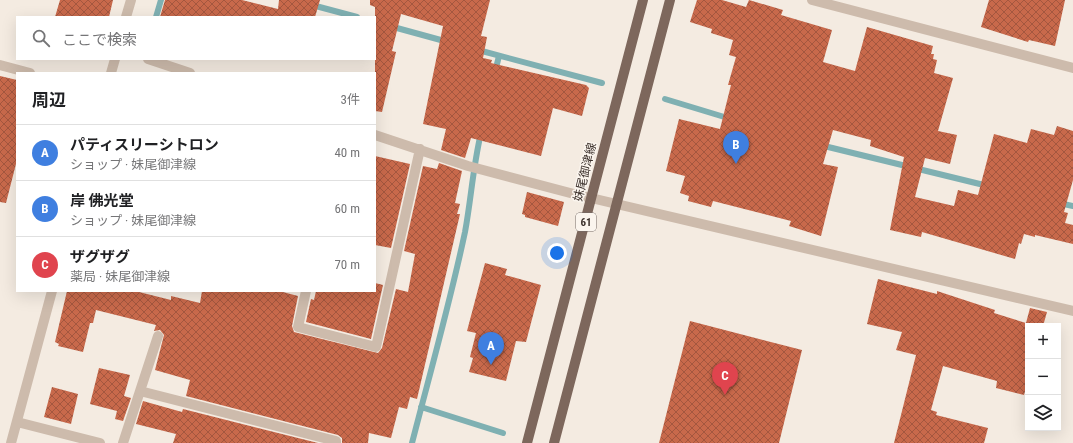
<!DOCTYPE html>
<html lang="ja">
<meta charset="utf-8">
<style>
:root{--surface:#fff;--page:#f6f6f6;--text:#202124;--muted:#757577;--line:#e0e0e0;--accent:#b45309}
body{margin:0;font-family:"Roboto Condensed","Noto Sans JP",sans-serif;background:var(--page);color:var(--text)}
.controls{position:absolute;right:12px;bottom:12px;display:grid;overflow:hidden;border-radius:0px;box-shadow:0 4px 16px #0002}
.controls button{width:36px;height:36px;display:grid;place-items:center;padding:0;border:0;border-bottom:1px solid var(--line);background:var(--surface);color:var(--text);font:20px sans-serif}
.you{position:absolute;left:557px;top:253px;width:14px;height:14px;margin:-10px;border:3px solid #fff;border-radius:50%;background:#1a73e8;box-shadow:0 0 0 6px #1a73e833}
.badge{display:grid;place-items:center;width:26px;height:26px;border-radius:50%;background:var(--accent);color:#fff;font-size:13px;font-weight:700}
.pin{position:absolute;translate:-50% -33px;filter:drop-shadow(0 1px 2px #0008)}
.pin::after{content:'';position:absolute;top:21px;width:14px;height:12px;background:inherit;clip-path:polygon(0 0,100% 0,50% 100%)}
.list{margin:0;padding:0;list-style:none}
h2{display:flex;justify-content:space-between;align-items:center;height:52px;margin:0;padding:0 16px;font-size:17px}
h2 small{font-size:13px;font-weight:400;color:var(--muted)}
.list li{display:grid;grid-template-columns:26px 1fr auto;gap:12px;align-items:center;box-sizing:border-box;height:56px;padding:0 16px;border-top:1px solid var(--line)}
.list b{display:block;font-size:15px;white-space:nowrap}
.list p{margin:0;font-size:13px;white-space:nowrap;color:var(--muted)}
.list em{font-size:13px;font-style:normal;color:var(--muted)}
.icon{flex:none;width:22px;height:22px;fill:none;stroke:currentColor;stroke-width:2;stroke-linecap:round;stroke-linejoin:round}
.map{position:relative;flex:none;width:1073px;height:443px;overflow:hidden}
.search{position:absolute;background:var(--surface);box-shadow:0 4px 16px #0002;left:16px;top:16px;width:360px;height:44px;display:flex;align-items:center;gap:10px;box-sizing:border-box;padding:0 14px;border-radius:0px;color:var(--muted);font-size:15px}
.panel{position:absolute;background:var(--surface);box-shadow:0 4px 16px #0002;left:16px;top:72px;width:360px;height:220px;border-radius:0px}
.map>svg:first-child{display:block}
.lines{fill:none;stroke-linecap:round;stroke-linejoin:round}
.stream{stroke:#7fb0b2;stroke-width:6}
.building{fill:url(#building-cross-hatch)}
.minor{stroke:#cdbbac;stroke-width:10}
.primary{stroke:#7d675c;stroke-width:10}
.labels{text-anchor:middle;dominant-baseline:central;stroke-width:3;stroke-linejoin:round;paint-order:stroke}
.shield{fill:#fbf5ee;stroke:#756b66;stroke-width:1}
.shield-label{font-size:11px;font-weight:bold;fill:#3b302b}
.street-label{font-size:12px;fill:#3b302b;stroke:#fbf5ee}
</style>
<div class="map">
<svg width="1073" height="443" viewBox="0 0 1073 443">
<defs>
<pattern id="building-cross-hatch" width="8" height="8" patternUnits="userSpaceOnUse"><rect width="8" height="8" fill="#c8694b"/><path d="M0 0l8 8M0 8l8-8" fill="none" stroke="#a4573f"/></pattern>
</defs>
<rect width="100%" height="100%" fill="#f4ebe1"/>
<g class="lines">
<path class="stream" d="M312,5l45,12
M156,17l5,-17
M375,22l73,20
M478,50l124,33
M495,72l4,-16
M665,99l66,20
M820,145l168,41
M1059,203l14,3
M421,407l82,26
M412,443c18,-70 38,-140 53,-211 6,-32 8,-66 16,-99"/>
</g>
<path class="building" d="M60,0h53l-4,17h-54z
M165,0h77l36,9 1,-9h41l-5,17h-155z
M370,0h120l-9,36 6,1 -4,21 9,2 -1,3 95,22 3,3 -7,28 -29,-8 -12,48 -70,-18 -6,20 -24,-8 5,-21 -23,-5 20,-98 -42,-12 -9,37 4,1 -14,60 -7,-1v-104l-5,-2z
M697,0h25l24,7 3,-7 34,10 -2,5 51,15 -9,32 32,9 12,-44 66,19 -2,8h3l-1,5 4,1 -3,13 19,5 -15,53 19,4 -7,29 -25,-6 -10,39 39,9 4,-16 20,5 16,-61 33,9 4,-14 23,6 3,-9 16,5v49l-9,32 4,1 -3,10 8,2v19l-38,-9v2l-11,-3 -3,10 -2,-1 -4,16 -93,-27 -1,5 -31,-7 14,-73 -34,-11 1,-6 -38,-10 -10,34 15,3 -17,69 -32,-10 2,-5 -78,-20 -2,6 -23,-6 1,-5 -9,-3 5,-17 -19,-5 13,-52 41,10 11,-44h-3l8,-28 -7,-2 4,-15 -22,-7 1,-4 -22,-7z
M989,0h76l-10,46 -26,-6 -1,2 -47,-15z
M0,76l17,4v80l-11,43 -6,-1z
M375,156l35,8 -19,84 -16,-3z
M439,163l23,8 -7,32 5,1 -3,10h3l-43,185 -7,-2 -3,12 -8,-2 -8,31 -22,-5 -1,10h-26v-5l-4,-3 -152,-39 4,-16 -35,-10 9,-35 -4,-5 -6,1 2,-6 -60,-15 -3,13h-3l-7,29 -25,-6 1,-2 -4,-2 12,-51h68l36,9v-4l29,7 2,-12h77l19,5 -6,30 2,6 84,21 4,-5 14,-59 12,3 7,-38 -11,-3 19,-85 14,3z
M527,192l37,10 -6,24 -33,-9v-2l-3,-1z
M485,263l22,6 -2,6 36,10 -15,57 -10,-1 -10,40 -37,-9 4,-14 -3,-1 6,-24 -9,-2z
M878,279l59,15v-3l58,19 -1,3 32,10 4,-15 17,4 -4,14h-15v54l-4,15 -28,-7 1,-7 -54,-15 -12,44 6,2 -1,3 52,13 -4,15h-90l22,-88 -20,-5 6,-18 -35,-8z
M375,283l8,2 -12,54 -65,-17 5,-23 3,1 2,-9h59z
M690,321l112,29 -23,93h-120z
M99,368l31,7 -6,21 7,2 -8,23 -8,-2 2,-8 -27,-7z
M52,387l26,7 -7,30 -27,-7z
M143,401l39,11 1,-3 135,34h-145l3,-9 -40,-10z"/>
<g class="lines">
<path class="minor" d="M812,0l261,68
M126,17l5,-17
M148,59l42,14
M0,65l30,8
M111,73l4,-14
M375,135l93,31 106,28 499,117
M306,291l-8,36 78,20 44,-198
M140,391l196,50v2
M17,422l83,21
M11,443l41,-152
M123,443l35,-107"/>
<path class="primary" d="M527,443l116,-443
M554,443l116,-443"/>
</g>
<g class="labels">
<rect class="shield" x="576" y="213" width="20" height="18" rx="3"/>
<g class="shield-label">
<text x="586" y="222">61</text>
</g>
<g class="street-label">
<text transform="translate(585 172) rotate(-76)">妹尾御津線</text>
</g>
</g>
</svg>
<div class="controls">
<button>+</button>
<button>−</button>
<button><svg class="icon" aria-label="layers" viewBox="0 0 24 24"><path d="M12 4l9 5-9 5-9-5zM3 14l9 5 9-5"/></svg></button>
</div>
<div class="you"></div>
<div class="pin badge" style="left:491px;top:365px;background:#3f7fe0">A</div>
<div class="pin badge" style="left:736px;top:164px;background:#3f7fe0">B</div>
<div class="pin badge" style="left:725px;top:395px;background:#e0444e">C</div>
<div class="search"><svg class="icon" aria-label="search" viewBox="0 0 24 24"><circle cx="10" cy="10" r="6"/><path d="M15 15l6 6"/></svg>ここで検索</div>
<section class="panel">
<h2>周辺<small>3件</small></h2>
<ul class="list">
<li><span class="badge" style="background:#3f7fe0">A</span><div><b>パティスリーシトロン</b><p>ショップ · 妹尾御津線</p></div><em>40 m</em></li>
<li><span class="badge" style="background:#3f7fe0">B</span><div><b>岸 佛光堂</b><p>ショップ · 妹尾御津線</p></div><em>60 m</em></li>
<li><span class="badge" style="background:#e0444e">C</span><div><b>ザグザグ</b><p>薬局 · 妹尾御津線</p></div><em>70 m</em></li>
</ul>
</section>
</div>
